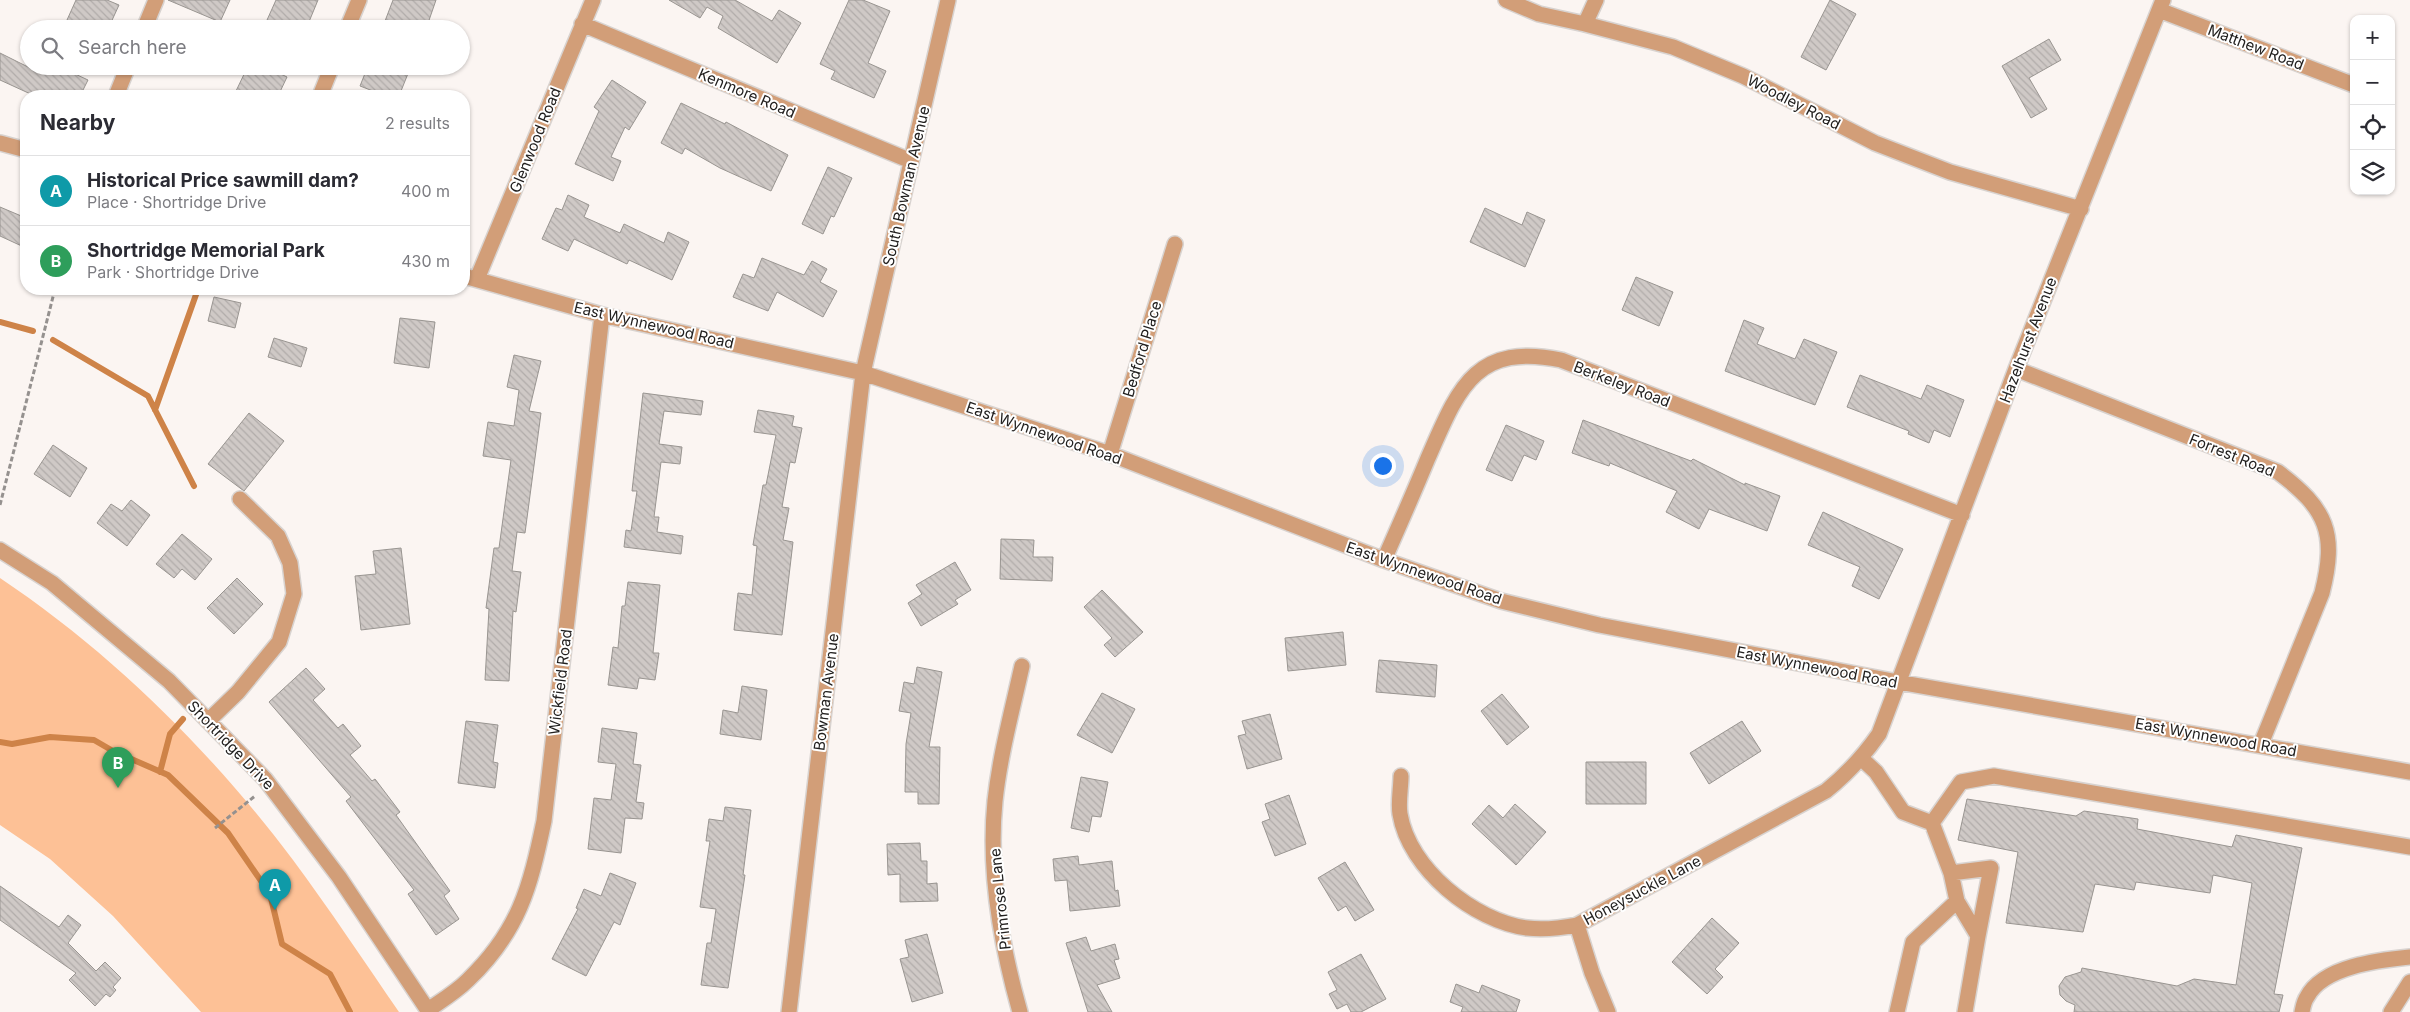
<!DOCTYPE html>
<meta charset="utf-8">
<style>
:root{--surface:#fff;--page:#f7f7f7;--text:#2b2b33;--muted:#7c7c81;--line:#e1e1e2;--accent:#ea580c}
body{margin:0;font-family:Inter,sans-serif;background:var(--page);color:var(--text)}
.controls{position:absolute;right:15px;top:15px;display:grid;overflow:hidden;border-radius:10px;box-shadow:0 1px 4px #0004}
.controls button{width:45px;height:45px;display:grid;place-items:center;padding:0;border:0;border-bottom:1px solid var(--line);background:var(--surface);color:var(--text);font:25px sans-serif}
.you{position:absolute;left:1382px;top:465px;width:18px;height:18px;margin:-12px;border:4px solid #fff;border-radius:50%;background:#1a73e8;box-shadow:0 0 0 8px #1a73e833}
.badge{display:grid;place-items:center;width:32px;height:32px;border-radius:50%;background:var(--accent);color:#fff;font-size:16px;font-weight:700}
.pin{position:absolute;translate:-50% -41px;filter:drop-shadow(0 1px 2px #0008)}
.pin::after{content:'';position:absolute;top:26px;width:18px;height:15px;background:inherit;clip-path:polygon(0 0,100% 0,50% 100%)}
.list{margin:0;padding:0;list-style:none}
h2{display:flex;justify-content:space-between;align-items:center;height:65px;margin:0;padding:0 20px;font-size:21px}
h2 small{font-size:16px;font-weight:400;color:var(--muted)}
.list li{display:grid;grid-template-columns:32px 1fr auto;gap:15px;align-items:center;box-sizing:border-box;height:70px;padding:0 20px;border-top:1px solid var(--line)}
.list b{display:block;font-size:19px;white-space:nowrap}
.list p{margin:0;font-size:16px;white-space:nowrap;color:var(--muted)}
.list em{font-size:16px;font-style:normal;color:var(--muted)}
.icon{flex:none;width:28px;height:28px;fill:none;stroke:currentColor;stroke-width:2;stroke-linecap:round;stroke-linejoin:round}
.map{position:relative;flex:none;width:2410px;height:1012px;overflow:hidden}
.search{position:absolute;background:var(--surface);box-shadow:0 1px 4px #0004;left:20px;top:20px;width:450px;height:55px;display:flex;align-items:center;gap:12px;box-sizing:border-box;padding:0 18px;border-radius:28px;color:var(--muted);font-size:19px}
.panel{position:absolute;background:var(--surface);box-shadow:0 1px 4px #0004;left:20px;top:90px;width:450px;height:205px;border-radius:20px}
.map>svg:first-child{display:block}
.park{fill:#fdc196}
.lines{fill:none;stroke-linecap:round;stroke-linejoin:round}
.stream{stroke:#ce8348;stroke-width:6}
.building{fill:url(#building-back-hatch);stroke:#999591}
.minor-casing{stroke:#d8d3d0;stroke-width:18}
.path{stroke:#95918f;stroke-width:3;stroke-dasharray:5 2.5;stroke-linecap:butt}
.minor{stroke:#d29e78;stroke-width:15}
.labels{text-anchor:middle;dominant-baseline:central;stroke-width:4;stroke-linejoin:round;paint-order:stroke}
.street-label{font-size:15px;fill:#22201f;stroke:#fff}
</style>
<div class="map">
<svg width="2410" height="1012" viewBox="0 0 2410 1012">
<defs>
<pattern id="building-back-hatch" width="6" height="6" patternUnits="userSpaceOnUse" patternTransform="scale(1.25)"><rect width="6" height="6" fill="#cfc9c6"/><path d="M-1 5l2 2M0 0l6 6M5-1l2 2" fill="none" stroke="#b1acaa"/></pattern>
</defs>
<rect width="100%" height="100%" fill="#fbf5f2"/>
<path class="park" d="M0,578c112,75 212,174 293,282 37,50 71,101 106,152h-198l-88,-96 -63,-57 -50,-34z"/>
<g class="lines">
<path class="stream" d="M0,322l33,9
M53,340l95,56 46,90
M155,410l43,-121
M0,742l12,2 38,-7 44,3 19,11 55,24 60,58 42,61 12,50 48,30 20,38
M160,772l10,-38 13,-15"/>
</g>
<path class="building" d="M76,0h31l12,5 -11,24h-21l-20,-9z
M168,0h62l-10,22z
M276,0h42l-12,29h-43z
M393,0h43l-10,29h-44z
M669,0h66l37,21 7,-11 22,13 -24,40 -59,-35 5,-12 -16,-9 -7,11z
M849,0h14l27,11 -22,52 18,8 -12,27 -43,-19 4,-8 -15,-7z
M1830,0l26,14 -30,56 -25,-13z
M2049,39l12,21 -32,18 18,31 -16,9 -29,-52z
M0,53l40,20 3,-7h15l30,14 -8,16h-45l-35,-16z
M248,66h16l23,11 -9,19h-30l-12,-5z
M368,66h43l-12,30h-13l-26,-10z
M612,80l34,22 -17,28 -4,-3 -14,30 10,4 -8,20 -38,-17 24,-53 -5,-4z
M681,103l44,21 1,-2 62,33 -17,36 -51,-23 -35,-20 -3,6 -21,-11z
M828,167l24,11 -18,39 -3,-1 -8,18 -21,-10z
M568,195l21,10 -5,12 36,16 4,-9 40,19 4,-11 21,10 -17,38 -43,-20 -2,4 -53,-25 -6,12 -26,-12 14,-31 6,2z
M0,207l26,11v30l-26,-12z
M1485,208l37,17 5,-13 18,8 -20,47 -55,-25z
M762,258l42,17 8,-14 15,8 -7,13 17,9 -14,26 -46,-25 -9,19 -35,-14 10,-23 11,4z
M1636,277l37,15 -14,34 -37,-16z
M214,297l27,6 -6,25 -27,-7z
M400,318l35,4 -6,46 -35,-5z
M1744,320l20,8 -7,16 38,15 9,-20 33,13 -22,53 -90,-34z
M274,338l33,10 -6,19 -33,-10z
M514,355l27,6 -12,50 12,2 -16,120 -8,-1 -5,39 9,1 -5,40 -3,-1 -4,70 -24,-1 4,-71 -3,-1 8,-60h5l12,-88 -28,-4 5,-34 26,4 5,-36 -12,-3z
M1860,375l61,24 6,-14 37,15 -14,37 -16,-7 -5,13 -21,-9 1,-3 -62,-24z
M643,393l60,8 -2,14 -37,-4 -5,33 23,3 -2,17 -19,-2 -7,55h5l-2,15 26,4 -2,18 -57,-7 2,-17 5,1 6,-40h-5z
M758,410l36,6 -2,10 10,2 -7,35 -5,-1 -8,45 7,1 -6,32 10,2 -11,93 -48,-5 4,-37 14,2 5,-49 -4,-1 10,-60h3l10,-50 -22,-3z
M249,413l35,28 -40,50 -36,-27z
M1583,420l108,41 2,-2 52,26v-2l35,13 -13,35 -58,-22 -10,20 -33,-17 11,-21 -67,-28 -1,3 -37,-13z
M1506,425l38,16 -8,19 -12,-5 -12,26 -26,-11z
M53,445l34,23 -17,29 -36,-23z
M131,500l19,15 -23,31 -30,-23 14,-19 11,7z
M1823,512l80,37 -24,50 -27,-13 8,-19 -52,-22z
M182,534l30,25 -17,21 -13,-11 -8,9 -18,-14z
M1001,539l33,1 -1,17h20l-1,24 -52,-2z
M401,548l9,76 -49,6 -6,-54 21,-2 -3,-23z
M955,562l16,28 -16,10 3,4 -37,22 -13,-23 14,-9 -6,-9z
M237,578l26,26 -29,30 -27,-26z
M628,582l32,3 -7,68h6l-4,27 -16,-2 -2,11 -29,-4 5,-38 5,1 4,-42h3z
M1102,590l41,42 -28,25 -11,-12 8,-7 -28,-31z
M1343,632l3,33 -58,6 -3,-33z
M1379,660l58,5 -2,32 -59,-5z
M917,667l25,5 -13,75h11l-1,57h-21v-12h-13l1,-48 5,-31 -12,-2 5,-29 10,2z
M306,668l19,21 -12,11 25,28 5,-4 18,22 -11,9 22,26 3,-2 25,33 -4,3 54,76 -6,5 15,23 -23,16 -28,-41 6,-4 -68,-89 5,-4 -82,-95z
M742,686l25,4 -6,50 -41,-6 3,-24 15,3z
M1102,693l33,16 -23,44 -35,-18z
M1502,694l27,33 -22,18 -26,-34z
M1270,714l12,45 -35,10 -9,-33 8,-2 -4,-13z
M466,721l32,4 -5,37 5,1 -3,25 -37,-5z
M1742,721l19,30 -52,33 -19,-31z
M602,728l35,5 -4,31 8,1 -5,37 8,1 -2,16 -17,-1 -4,35 -33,-4 6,-51 17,2 5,-36 -18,-2z
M1586,762h60v42h-60z
M1081,777l27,5 -7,35 -9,-1 -3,16 -18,-4z
M1289,795l17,49 -31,12 -13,-34 8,-3 -5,-15z
M1967,799l109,17 8,-5 54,8 -1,10 95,18 4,-12 66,13 -28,146 9,1 -4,17h-205l1,-7 -9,-4 -6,-6 -1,-9 6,-9 16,-5 1,-4 95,18 17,-7 42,6 16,-102 -39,-8 -3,18 -74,-11 -2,8 -39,-6 -12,48 -77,-9 12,-71 -60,-12z
M1515,804l31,28 -30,33 -44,-41 17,-19 14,13z
M725,807l26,3 -8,65h2l-17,113 -27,-3 6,-42h4l5,-34 -16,-2 10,-66h-4l3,-22 14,2z
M920,843l1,18h6v23l10,-1 1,18 -38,1v-28l-12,1 -1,-31z
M1078,856l1,9 33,-4 3,30 3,-1 2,16 -50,5 -3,-31 -12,1 -2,-22z
M1345,862l29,48 -19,11 -9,-15 -8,5 -20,-33z
M610,873l26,10 -16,42 -6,-3 -28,54 -34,-17 26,-50 -2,-1 8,-19 17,7z
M0,886l59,41 9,-12 13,10 -13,18 28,28 9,-9 16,16 -8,9 3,3 -6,7 -4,-3 -11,12 -26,-26 7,-7 -76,-53z
M1712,918l27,25 -24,26 8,8 -16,17 -35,-32z
M927,934l16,59 -31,9 -12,-43 9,-2 -4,-17z
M1086,937l5,14 24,-7 4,15 -5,1 6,18 -23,7 15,27h-24l-22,-69z
M1361,954l25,45 -25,13h-10l-4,-8 -10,5 -8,-15 8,-4 -9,-18z
M1456,984l23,9 3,-8 38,15 -4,12h-55l2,-5 -13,-5z"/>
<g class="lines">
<defs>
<path id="minor" d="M1506,0l33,14 46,10 88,23 70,29 132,67 75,29 131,37
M2159,10l195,75
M582,24l329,137
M1585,24l11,-24
M144,29l12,-29
M347,29l12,-29
M116,96l12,-30
M320,96l12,-30
M0,143l26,7
M464,276l138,39 261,58 247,81 274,106 117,41 98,24 299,57 512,90
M477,279l116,-279
M2016,369l262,103c49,37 59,61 44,121l-61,151
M1110,454l65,-210
M0,550l52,33 117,98 96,98 74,98 90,135
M1384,560c15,-34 30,-68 44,-102 30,-68 46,-116 133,-98l401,155
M208,721l30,-29 41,-50 15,-48 -4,-31 -12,-27 -38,-37
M1862,759l14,13 27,40 29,11
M1401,776c0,12 -3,26 -1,38 9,55 74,107 127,114 17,2 34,0 50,-3l249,-134c21,-17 37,-34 53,-57l137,-365 147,-369
M1951,873l40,-5 -13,68
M1577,925l15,48 16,39
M428,1010c13,-9 28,-18 40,-30 51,-49 62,-92 76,-159l58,-506
M789,1012l74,-639 85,-373
M1020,1012c-19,-67 -32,-141 -25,-211 5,-46 17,-90 27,-135
M1897,1012l16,-70 44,-41
M1965,1012l13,-76 -21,-35 -6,-28 -19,-50 29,-41 33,-6 416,71
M2302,1012c1,-5 2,-11 5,-15 16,-31 73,-37 103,-40
M2391,1012l19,-30"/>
</defs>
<use href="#minor" class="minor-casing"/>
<path class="path" d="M0,505l55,-216
M215,828l40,-32"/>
<use href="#minor" class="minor"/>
</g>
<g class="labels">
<g class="street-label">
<text transform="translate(2256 47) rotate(21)">Matthew Road</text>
<text transform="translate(747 93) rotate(23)">Kenmore Road</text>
<text transform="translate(1794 102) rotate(27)">Woodley Road</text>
<text transform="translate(535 140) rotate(-68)">Glenwood Road</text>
<text transform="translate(906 186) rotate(-77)">South Bowman Avenue</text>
<text transform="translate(654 325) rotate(13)">East Wynnewood Road</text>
<text transform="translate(2028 340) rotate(-69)">Hazelhurst Avenue</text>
<text transform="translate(1142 349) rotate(-73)">Bedford Place</text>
<text transform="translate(1622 384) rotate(21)">Berkeley Road</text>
<text transform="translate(1044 433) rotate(19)">East Wynnewood Road</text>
<text transform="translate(2232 455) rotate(22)">Forrest Road</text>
<text transform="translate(1424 573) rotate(19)">East Wynnewood Road</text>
<text transform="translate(1817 667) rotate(11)">East Wynnewood Road</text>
<text transform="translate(560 682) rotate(-83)">Wickfield Road</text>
<text transform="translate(826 692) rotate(-83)">Bowman Avenue</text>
<text transform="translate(2216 737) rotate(10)">East Wynnewood Road</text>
<text transform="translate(231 745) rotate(46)">Shortridge Drive</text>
<text transform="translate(1642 890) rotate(-28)">Honeysuckle Lane</text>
<text transform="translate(1000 899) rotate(-96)">Primrose Lane</text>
</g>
</g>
</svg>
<div class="controls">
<button>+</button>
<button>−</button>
<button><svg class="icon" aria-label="locate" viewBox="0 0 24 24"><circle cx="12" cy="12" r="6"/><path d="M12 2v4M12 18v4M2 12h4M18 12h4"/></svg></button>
<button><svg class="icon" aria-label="layers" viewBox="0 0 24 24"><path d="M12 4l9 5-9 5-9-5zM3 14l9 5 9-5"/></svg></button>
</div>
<div class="you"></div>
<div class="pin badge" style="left:275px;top:910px;background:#0f9aa8">A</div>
<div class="pin badge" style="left:118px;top:788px;background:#2e9e5b">B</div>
<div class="search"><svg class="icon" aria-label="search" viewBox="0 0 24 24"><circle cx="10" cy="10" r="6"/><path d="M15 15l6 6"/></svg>Search here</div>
<section class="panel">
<h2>Nearby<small>2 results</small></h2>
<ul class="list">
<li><span class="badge" style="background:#0f9aa8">A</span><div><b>Historical Price sawmill dam?</b><p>Place · Shortridge Drive</p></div><em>400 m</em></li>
<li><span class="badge" style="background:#2e9e5b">B</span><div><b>Shortridge Memorial Park</b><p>Park · Shortridge Drive</p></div><em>430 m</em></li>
</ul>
</section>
</div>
